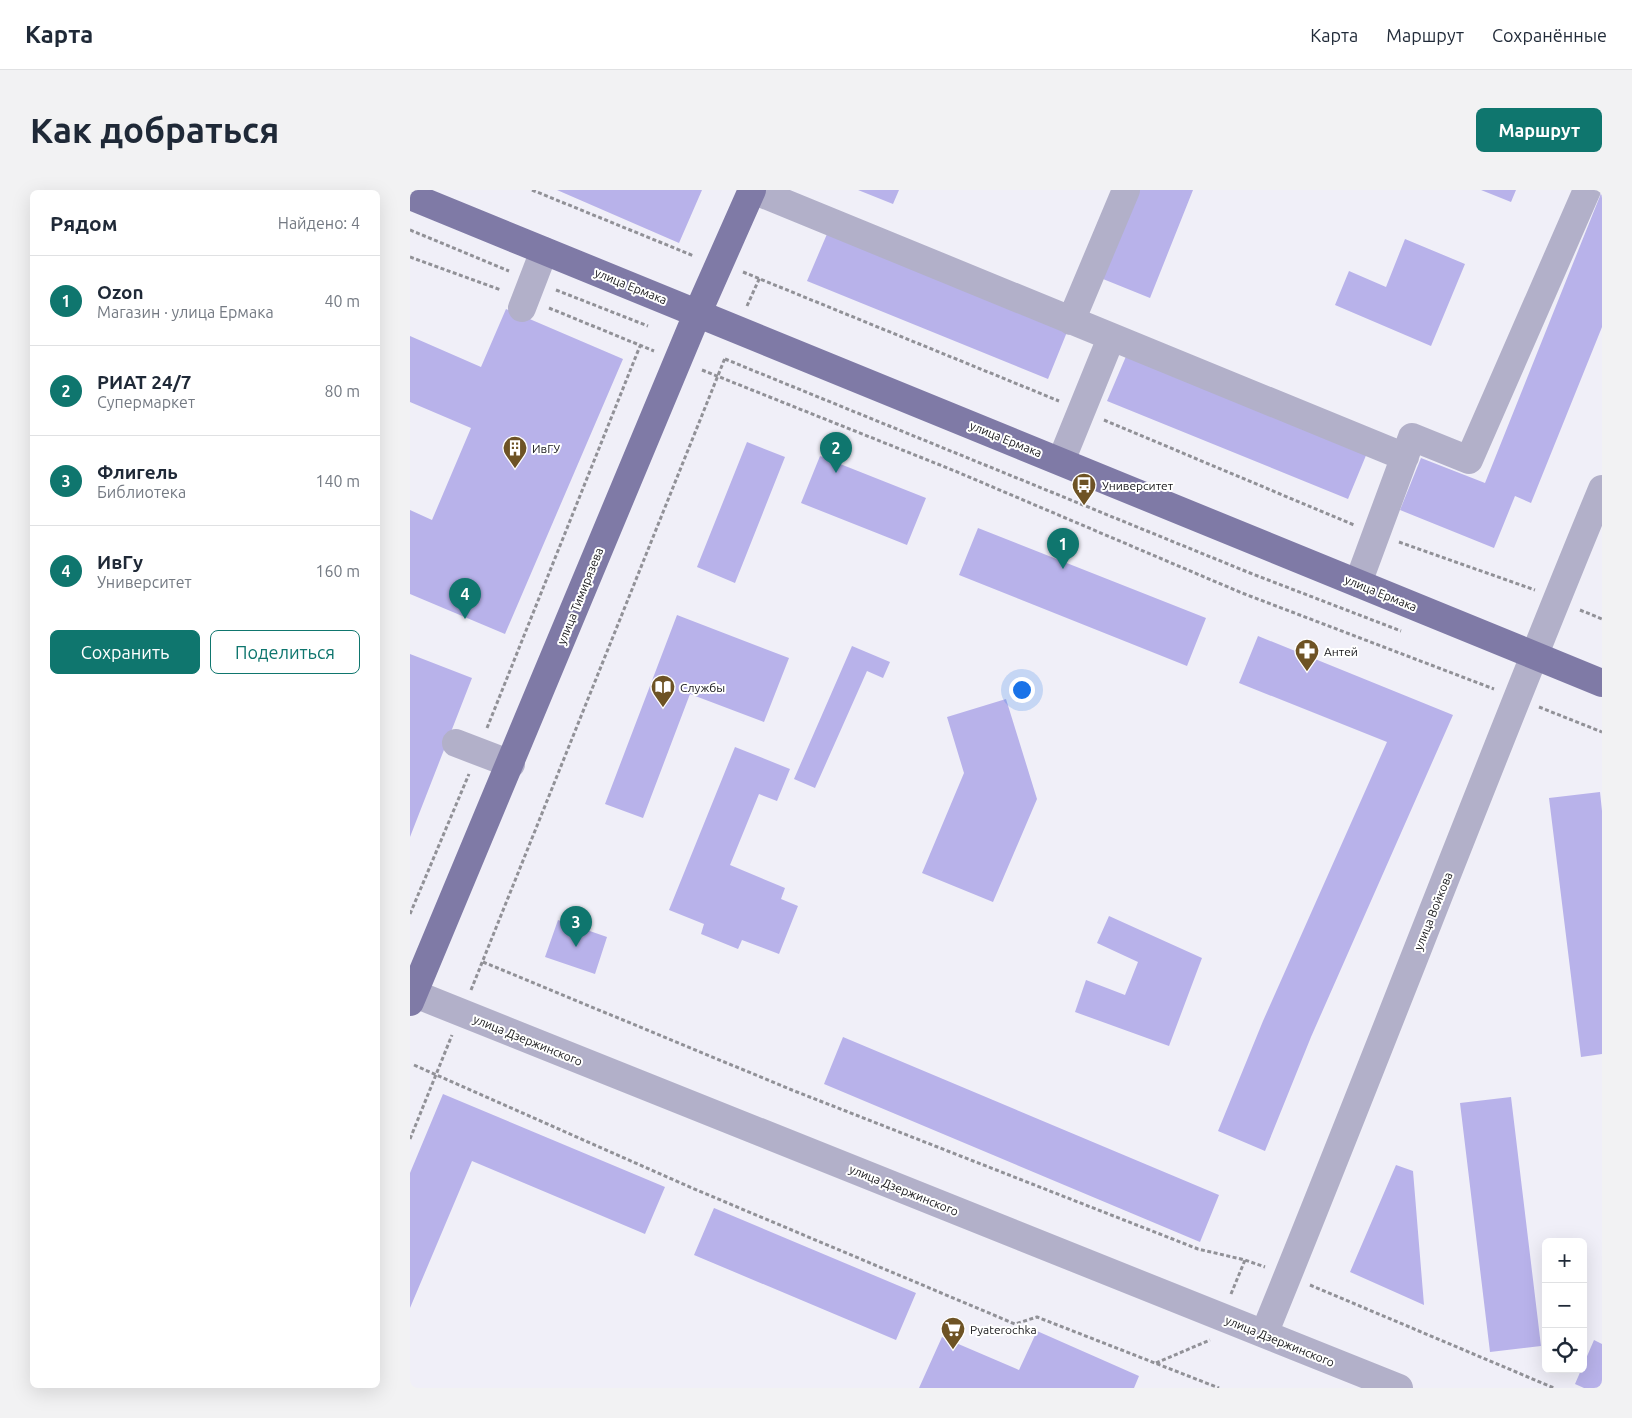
<!DOCTYPE html>
<html lang="ru">
<meta charset="utf-8">
<style>
:root{--surface:#fff;--page:#f2f2f3;--text:#1f2937;--muted:#747a83;--line:#e0e1e3;--accent:#0f766e}
body{margin:0;font-family:Ubuntu,sans-serif;background:var(--page);color:var(--text)}
.controls{position:absolute;right:15px;bottom:15px;display:grid;overflow:hidden;border-radius:8px;box-shadow:0 5px 20px #0002}
.controls button{width:45px;height:45px;display:grid;place-items:center;padding:0;border:0;border-bottom:1px solid var(--line);background:var(--surface);color:var(--text);font:25px sans-serif}
.you{position:absolute;left:611px;top:499px;width:18px;height:18px;margin:-12px;border:4px solid #fff;border-radius:50%;background:#1a73e8;box-shadow:0 0 0 8px #1a73e833}
.badge{display:grid;place-items:center;width:32px;height:32px;border-radius:50%;background:var(--accent);color:#fff;font-size:16px;font-weight:700}
.pin{position:absolute;translate:-50% -41px;filter:drop-shadow(0 1px 2px #0008)}
.pin::after{content:'';position:absolute;top:26px;width:18px;height:15px;background:inherit;clip-path:polygon(0 0,100% 0,50% 100%)}
.list{margin:0;padding:0;list-style:none}
h2{display:flex;justify-content:space-between;align-items:center;height:65px;margin:0;padding:0 20px;font-size:21px}
h2 small{font-size:16px;font-weight:400;color:var(--muted)}
.list li{display:grid;grid-template-columns:32px 1fr auto;gap:15px;align-items:center;box-sizing:border-box;height:90px;padding:0 20px;border-top:1px solid var(--line)}
.list b{display:block;font-size:19px;white-space:nowrap}
.list p{margin:0;font-size:16px;white-space:nowrap;color:var(--muted)}
.list em{font-size:16px;font-style:normal;color:var(--muted)}
.actions{display:flex;gap:10px;padding:15px 20px}
.actions a{flex:1;padding:11px 0;border:1px solid var(--accent);border-radius:8px;text-align:center;font-size:18px;color:var(--accent)}
.actions .main{background:var(--accent);color:#fff}
.icon{flex:none;width:28px;height:28px;fill:none;stroke:currentColor;stroke-width:2;stroke-linecap:round;stroke-linejoin:round}
.map{position:relative;flex:none;width:1192px;height:1198px;overflow:hidden;border-radius:8px}
header{display:flex;align-items:center;gap:30px;box-sizing:border-box;height:70px;padding:0 25px;background:var(--surface);border-bottom:1px solid var(--line)}
header strong{font-size:24px}
nav{display:flex;gap:28px;margin-inline-start:auto;font-size:18px}
.intro{display:flex;align-items:center;justify-content:space-between;box-sizing:border-box;height:120px;padding:0 30px}
h1{margin:0;font-size:35px}
.button{padding:12px 22px;border-radius:8px;background:var(--accent);color:#fff;font-size:18px;font-weight:700}
main{display:flex;gap:30px;padding:0 30px}
aside{flex:1;background:var(--surface);border-radius:8px;box-shadow:0 5px 20px #0002}
.map>svg:first-child{display:block}
.building{fill:#b8b2ea}
.lines{fill:none;stroke-linecap:round;stroke-linejoin:round}
.path{stroke:#919197;stroke-width:3;stroke-dasharray:4 2.5;stroke-linecap:butt}
.minor{stroke:#b2b0c9;stroke-width:28}
.major{stroke:#7f7aa6;stroke-width:28}
.labels{text-anchor:middle;dominant-baseline:central;stroke-width:4;stroke-linejoin:round;paint-order:stroke}
.street-label{font-size:12px;fill:#161619;stroke:#fff}
.poi-label{font-size:12px;fill:#161619;stroke:#fff;text-anchor:start}
</style>
<header>
<strong>Карта</strong>
<nav><a>Карта</a><a>Маршрут</a><a>Сохранённые</a></nav>
</header>
<div class="intro"><h1>Как добраться</h1><a class="button">Маршрут</a></div>
<main>
<aside>
<h2>Рядом<small>Найдено: 4</small></h2>
<ul class="list">
<li><span class="badge">1</span><div><b>Ozon</b><p>Магазин · улица Ермака</p></div><em>40 m</em></li>
<li><span class="badge">2</span><div><b>РИАТ 24/7</b><p>Супермаркет</p></div><em>80 m</em></li>
<li><span class="badge">3</span><div><b>Флигель</b><p>Библиотека</p></div><em>140 m</em></li>
<li><span class="badge">4</span><div><b>ИвГу</b><p>Университет</p></div><em>160 m</em></li>
</ul>
<div class="actions"><a class="main">Сохранить</a><a>Поделиться</a></div>
</aside>
<div class="map">
<svg width="1192" height="1198" viewBox="0 0 1192 1198">
<rect width="100%" height="100%" fill="#f0eff8"/>
<path class="building" d="M147,0h145l-23,53z
M448,0h41l-6,14z
M729,0h54l-43,108 -47,-19z
M1071,0h35l-5,12z
M1192,1v136l-71,176 -16,-7 -21,52 -94,-38 21,-52 64,25z
M417,44l240,98 -19,47 -241,-98z
M995,49l60,25 -34,82 -96,-41 14,-34 37,16z
M96,119l117,50 -118,275 -95,-40v-84l22,10 39,-92 -61,-26v-66l71,31z
M717,164l240,99 -19,46 -241,-98z
M337,252l38,15 -50,126 -38,-16z
M410,266l106,42 -19,47 -106,-42z
M568,338l228,90 -19,48 -228,-91z
M267,425l112,43 -25,64 -74,-28 -47,124 -38,-14z
M848,446l195,79 -142,322 -46,114 -47,-20 45,-110 124,-279 -148,-59z
M442,456l38,16 -7,16 -16,-7 -52,117 -21,-9z
M0,464l62,24 -62,159z
M596,509l31,100 -44,103 -71,-29 42,-100 -17,-56z
M325,557l55,22 -13,32 -18,-7 -29,71 55,23 -4,11 17,7 -19,48 -37,-14 -4,9 -37,-15 3,-10 -35,-14z
M1190,602l2,19v243l-21,3 -32,-259z
M699,726l93,42 -33,88 -94,-34 11,-32 39,15 13,-33 -41,-19z
M148,730l49,17 -12,37 -50,-17z
M433,847l376,158 -19,47 -376,-158z
M33,904l222,93 -20,47 -173,-73 -62,147v-135z
M1101,907l30,249 -51,6 -30,-249z
M986,975l17,6 11,134 -74,-33z
M304,1018l202,85 -20,47 -202,-85z
M627,1141l102,45 -5,12h-215l23,-51 77,33z
M1184,1150l8,4v44h-18l-9,-4z"/>
<g class="lines">
<path class="path" d="M122,0l162,66
M0,40l99,41
M0,67l91,33
M333,82l316,129
M146,100l92,36
M337,116l13,-29
M139,118l105,43
M315,169l525,214 151,58
M292,180l253,101 287,122 252,96
M694,230l250,105
M989,352l136,48
M1170,420l22,9
M1129,517l63,25
M77,538l153,-382
M0,724l59,-140
M73,772l309,128 406,159 47,11 20,7
M61,800l254,-632
M4,875l278,123 323,136 22,-7 182,71
M0,949l42,-104
M900,1095l244,103
M821,1104l14,-34
M746,1173l54,-23"/>
<path class="minor" d="M343,0l652,267
M112,118l22,-57
M661,131l55,-131
M651,271l50,-123
M948,393l54,-146 57,23 118,-270
M46,553l55,21
M0,802l989,396
M854,1144c115,-281 222,-565 338,-845"/>
<path class="major" d="M0,6l1192,487
M0,812l288,-690 54,-122"/>
</g>
<defs>
<symbol id="building-pin" viewBox="-11 -11 22 30"><path d="M0 17L-7.5 6A9.5 9.5 0 1 1 7.5 6Z" fill="#6e5325" stroke="#fff"/><path d="M-4-6H4V6H1V3H-1V6H-4ZM-2.5-4.3h1.7v1.8h-1.7ZM.8-4.3h1.7v1.8H.8ZM-2.5-1h1.7V.8h-1.7ZM.8-1h1.7V.8H.8Z" fill="#fff"/></symbol>
<symbol id="bus-pin" viewBox="-11 -11 22 30"><path d="M0 17L-7.5 6A9.5 9.5 0 1 1 7.5 6Z" fill="#6e5325" stroke="#fff"/><path d="M-5-6H5V4H4V6H2V4H-2V6H-4V4H-5ZM-3.5-4V0h7V-4ZM-3.5 1.2v1.5H-2V1.2ZM2 1.2v1.5H3.5V1.2Z" fill="#fff"/></symbol>
<symbol id="pharmacy-pin" viewBox="-11 -11 22 30"><path d="M0 17L-7.5 6A9.5 9.5 0 1 1 7.5 6Z" fill="#6e5325" stroke="#fff"/><path d="M-2-6h4v4h4v4h-4v4h-4v-4h-4v-4h4Z" fill="#fff"/></symbol>
<symbol id="library-pin" viewBox="-11 -11 22 30"><path d="M0 17L-7.5 6A9.5 9.5 0 1 1 7.5 6Z" fill="#6e5325" stroke="#fff"/><path d="M-6-4Q-3-5.5-.7-3.5V5Q-3 3-6 4ZM6-4Q3-5.5 .7-3.5V5Q3 3 6 4Z" fill="#fff"/></symbol>
<symbol id="supermarket-pin" viewBox="-11 -11 22 30"><path d="M0 17L-7.5 6A9.5 9.5 0 1 1 7.5 6Z" fill="#6e5325" stroke="#fff"/><path d="M-6-5.5h2.5l.6 2H6L4.5 2H-2.5L-4.4-4H-6ZM-1.5 3.2a1.3 1.3 0 1 0 .1 0ZM3 3.2a1.3 1.3 0 1 0 .1 0Z" fill="#fff"/></symbol>
</defs>
<g fill-rule="evenodd">
<use href="#building-pin" x="91" y="244" width="28" height="38"/>
<use href="#bus-pin" x="660" y="281" width="28" height="38"/>
<use href="#pharmacy-pin" x="883" y="447" width="28" height="38"/>
<use href="#library-pin" x="239" y="483" width="28" height="38"/>
<use href="#supermarket-pin" x="529" y="1125" width="28" height="38"/>
</g>
<g class="labels">
<g class="street-label">
<text transform="translate(221 96) rotate(22)">улица Ермака</text>
<text transform="translate(596 249) rotate(22)">улица Ермака</text>
<text transform="translate(971 403) rotate(22)">улица Ермака</text>
<text transform="translate(170 406) rotate(-68)">улица Тимирязева</text>
<text transform="translate(1023 721) rotate(-68)">улица Войкова</text>
<text transform="translate(118 850) rotate(22)">улица Дзержинского</text>
<text transform="translate(494 1000) rotate(22)">улица Дзержинского</text>
<text transform="translate(870 1151) rotate(22)">улица Дзержинского</text>
</g>
<g class="poi-label">
<text x="122" y="258">ИвГУ</text>
<text x="692" y="295">Университет</text>
<text x="914" y="461">Антей</text>
<text x="270" y="497">Службы</text>
<text x="560" y="1139">Pyaterochka</text>
</g>
</g>
</svg>
<div class="controls">
<button>+</button>
<button>−</button>
<button><svg class="icon" aria-label="locate" viewBox="0 0 24 24"><circle cx="12" cy="12" r="6"/><path d="M12 2v4M12 18v4M2 12h4M18 12h4"/></svg></button>
</div>
<div class="you"></div>
<div class="pin badge" style="left:653px;top:379px">1</div>
<div class="pin badge" style="left:426px;top:283px">2</div>
<div class="pin badge" style="left:166px;top:757px">3</div>
<div class="pin badge" style="left:55px;top:429px">4</div>
</div>
</main>
